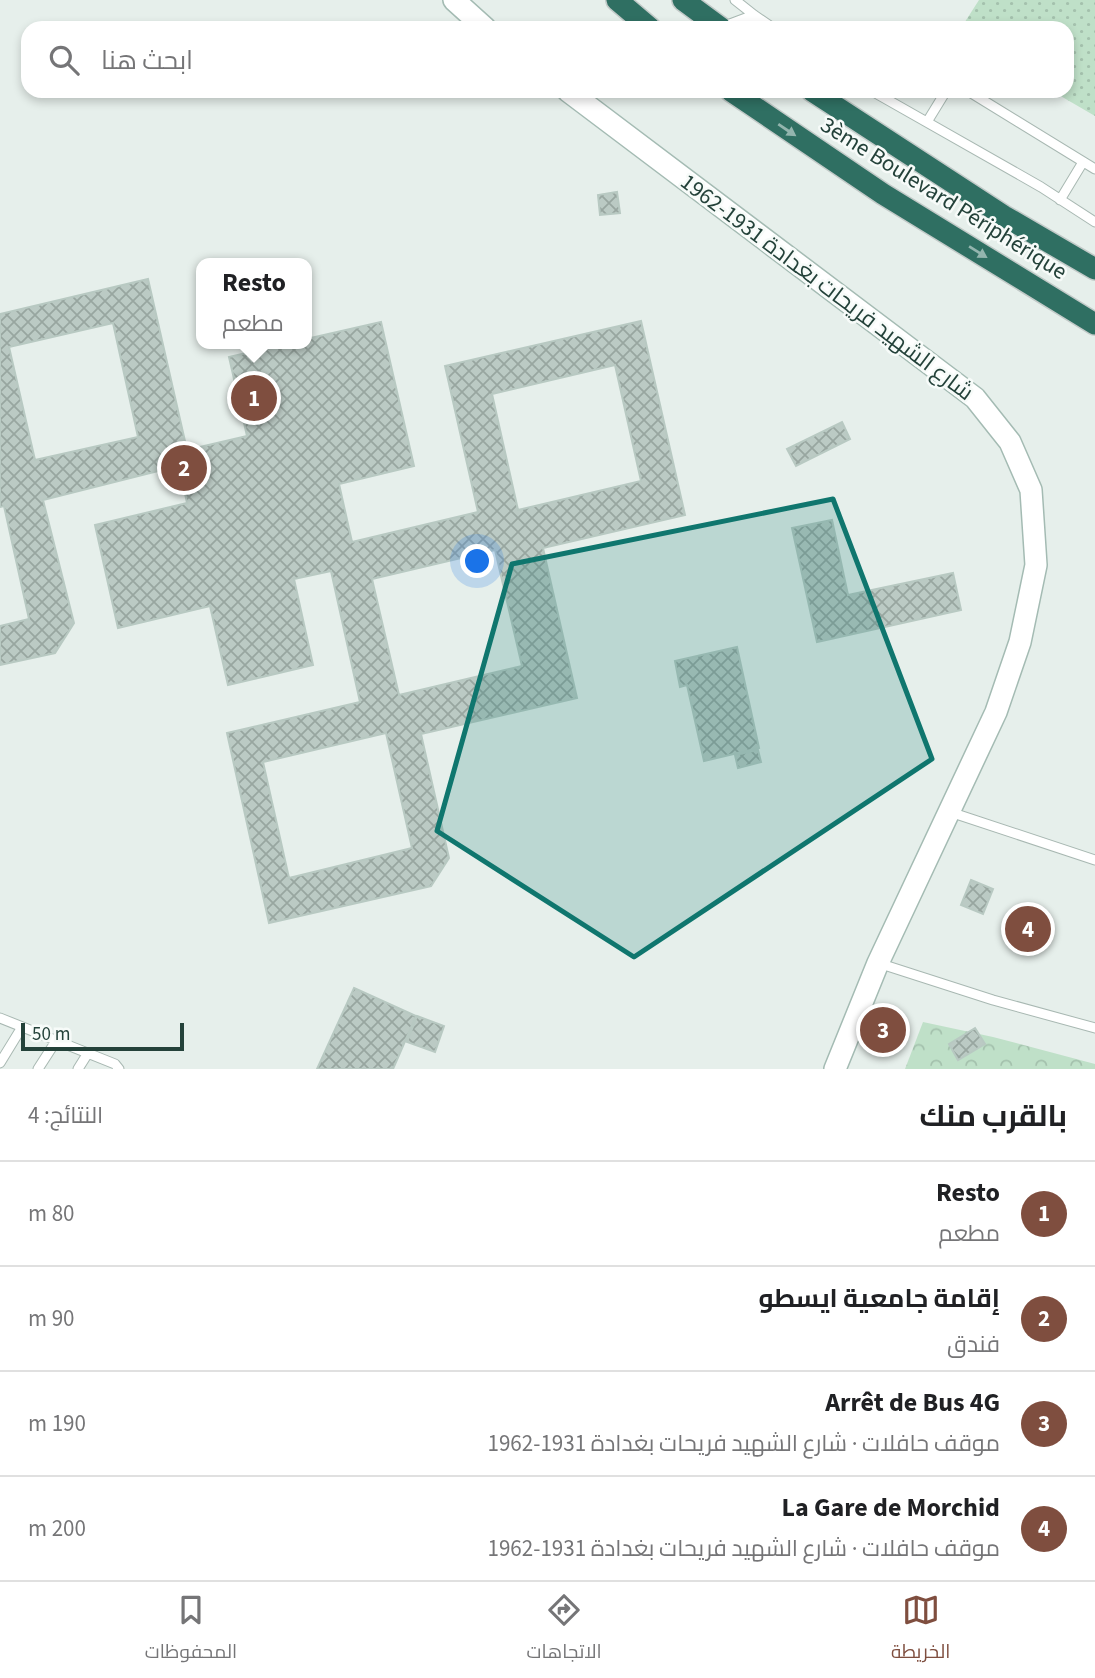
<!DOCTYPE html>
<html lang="ar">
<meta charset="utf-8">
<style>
:root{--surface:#fff;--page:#f6f6f6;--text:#202124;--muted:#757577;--line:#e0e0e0;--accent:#7f4e3f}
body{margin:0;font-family:"Source Sans 3",Cairo,sans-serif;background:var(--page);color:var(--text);direction:rtl}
.scale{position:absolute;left:21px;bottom:18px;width:163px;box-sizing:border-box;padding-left:7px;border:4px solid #24423a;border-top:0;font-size:19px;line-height:24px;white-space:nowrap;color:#24423a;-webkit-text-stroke:5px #f7fbf9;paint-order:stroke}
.you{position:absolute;left:478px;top:562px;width:24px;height:24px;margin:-18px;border:5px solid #fff;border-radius:50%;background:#1a73e8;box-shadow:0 0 0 10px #1a73e833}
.badge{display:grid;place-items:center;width:46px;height:46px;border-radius:50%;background:var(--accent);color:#fff;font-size:23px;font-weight:700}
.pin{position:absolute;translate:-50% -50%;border:4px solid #fff;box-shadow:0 2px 7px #0006}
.popup{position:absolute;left:196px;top:258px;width:116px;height:91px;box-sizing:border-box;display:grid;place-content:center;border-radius:14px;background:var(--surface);filter:drop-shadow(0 2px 5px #0005);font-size:23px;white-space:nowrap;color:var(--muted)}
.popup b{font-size:26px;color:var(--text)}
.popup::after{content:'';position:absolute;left:50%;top:100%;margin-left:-14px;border:14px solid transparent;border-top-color:var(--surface)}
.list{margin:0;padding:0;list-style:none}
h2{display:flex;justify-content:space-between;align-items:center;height:91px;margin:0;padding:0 28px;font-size:30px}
h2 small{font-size:23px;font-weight:400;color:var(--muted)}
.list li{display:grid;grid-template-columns:46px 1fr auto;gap:21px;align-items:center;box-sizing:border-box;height:105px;padding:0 28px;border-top:2px solid var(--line)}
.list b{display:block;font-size:26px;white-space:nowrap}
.list p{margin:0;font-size:23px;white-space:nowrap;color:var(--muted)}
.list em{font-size:23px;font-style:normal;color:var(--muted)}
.icon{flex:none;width:38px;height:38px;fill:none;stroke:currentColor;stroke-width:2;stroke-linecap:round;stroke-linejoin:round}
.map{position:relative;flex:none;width:1095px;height:1069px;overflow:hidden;direction:ltr}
.search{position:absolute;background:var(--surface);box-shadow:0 4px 10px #0003;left:21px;right:21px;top:21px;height:77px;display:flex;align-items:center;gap:18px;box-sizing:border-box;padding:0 24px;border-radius:21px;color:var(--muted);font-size:26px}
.sheet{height:511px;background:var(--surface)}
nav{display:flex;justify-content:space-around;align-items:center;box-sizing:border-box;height:98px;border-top:2px solid var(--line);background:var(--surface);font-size:19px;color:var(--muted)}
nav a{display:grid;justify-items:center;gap:4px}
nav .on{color:var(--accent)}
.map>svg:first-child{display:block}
.park{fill:url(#park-crowns)}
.garden{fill:url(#garden-dots)}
.building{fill:url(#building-cross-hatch);stroke:#b8c9c2;stroke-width:2;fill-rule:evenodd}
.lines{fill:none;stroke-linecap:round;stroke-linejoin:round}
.lane-casing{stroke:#a8b8b2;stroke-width:11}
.secondary-casing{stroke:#a4bbb3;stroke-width:24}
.highway-casing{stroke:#c2cac8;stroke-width:24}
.lane{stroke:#fff;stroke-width:9}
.secondary{stroke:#fff;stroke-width:21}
.highway{stroke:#2f6f62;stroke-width:21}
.oneway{fill:#93b5ae}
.marked{fill:#0f766e;fill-opacity:0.2;stroke:#0f766e;stroke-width:5;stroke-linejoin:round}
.labels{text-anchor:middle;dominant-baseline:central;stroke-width:5;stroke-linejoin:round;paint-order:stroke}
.street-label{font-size:23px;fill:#24423a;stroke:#f7fbf9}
</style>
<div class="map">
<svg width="1095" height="1069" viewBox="0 0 1095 1069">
<defs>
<pattern id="park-crowns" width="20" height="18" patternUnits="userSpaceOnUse" patternTransform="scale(1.75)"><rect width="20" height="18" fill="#bfe0c8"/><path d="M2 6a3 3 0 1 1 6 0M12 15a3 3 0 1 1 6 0" fill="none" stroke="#a4c1ad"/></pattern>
<pattern id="garden-dots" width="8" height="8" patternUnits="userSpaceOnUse" patternTransform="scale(1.75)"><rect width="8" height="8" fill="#bfe0c8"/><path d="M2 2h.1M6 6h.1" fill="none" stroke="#a4c1ad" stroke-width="1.8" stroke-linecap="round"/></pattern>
<pattern id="building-cross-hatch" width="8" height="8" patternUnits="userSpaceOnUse" patternTransform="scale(1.75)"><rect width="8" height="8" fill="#bbcac4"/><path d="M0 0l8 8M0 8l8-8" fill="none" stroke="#98a6a0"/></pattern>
</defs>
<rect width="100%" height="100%" fill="#e6efeb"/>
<path class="park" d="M923,1022l70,15 102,27v5h-190z"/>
<path class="garden" d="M979,0h116v116l-43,-25h15v-63h-106z"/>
<path class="building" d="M617,192l3,21 -20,2 -2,-20z
M148,279l39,171 60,-14 -18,-79 57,-13h20v-5l75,-17 33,144 -75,18 13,58 126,-30 -33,-146 196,-45 44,194 -142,33 34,150 -156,36 28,124 -18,28 -162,37 -42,-190 133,-31 -29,-131 -37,8 19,86 -85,20 -18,-79 -92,22 -23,-103 92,-22 -7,-33 -10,-2 -127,32 31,123 -19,30 -55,12v-39l29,-7 -25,-113 -4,1v-193zM113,323l25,114 -103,23 -26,-113zM615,365l26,116 -123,29 -26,-116zM495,550l27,116 -123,29 -27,-116zM386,733l26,115 -123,30 -26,-116z
M842,422l8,17 -54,27 -9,-17z
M832,520l16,75 105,-22 8,37 -144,32 -25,-114z
M737,647l22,101 -55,13 -17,-76 -7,2 -5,-26z
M758,750l3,12 -23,6 -3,-13z
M971,880l22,9 -10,25 -22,-9z
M354,988l62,28 -23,53h-76z
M417,1016l27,10 -9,26 -28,-10z
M975,1028l10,16 -27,16 -9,-16z"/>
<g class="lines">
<defs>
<path id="lane" d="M735,0l19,15 19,13
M722,27l32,-12 -5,13
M872,91l169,96 54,35
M968,91l127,78
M927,122l19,-31
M1060,200l23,-38
M950,812l145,48
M878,963l115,37 102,28
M0,1018l115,46 4,5
M0,1063l22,-36
M38,1069l18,-28
M78,1069l10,-16"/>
<path id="secondary" d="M454,0l31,28
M568,91l407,307 35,44 21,48 5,75 -16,77 -24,70 -118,251 -43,106"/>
<path id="highway" d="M617,0l33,28
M683,0l38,28
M731,91l152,103 212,130
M812,91l192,125 91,53"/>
</defs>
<use href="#lane" class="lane-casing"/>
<use href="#secondary" class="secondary-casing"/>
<use href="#highway" class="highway-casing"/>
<use href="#lane" class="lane"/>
<use href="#secondary" class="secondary"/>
<use href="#highway" class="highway"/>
</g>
<defs><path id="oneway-solid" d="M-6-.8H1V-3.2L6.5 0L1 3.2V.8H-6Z" transform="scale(1.75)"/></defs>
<g class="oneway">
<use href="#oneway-solid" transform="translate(787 130) rotate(34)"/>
<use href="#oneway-solid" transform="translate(978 252) rotate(32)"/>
</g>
<path class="marked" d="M833,499l99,260 -298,198 -197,-126 75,-267z"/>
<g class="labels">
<g class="street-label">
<text transform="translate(944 198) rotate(32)">3ème Boulevard Périphérique</text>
<text transform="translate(827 287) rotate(37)">شارع الشهيد فريحات بغدادة 1931-1962</text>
</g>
</g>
</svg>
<div class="scale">50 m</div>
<div class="you"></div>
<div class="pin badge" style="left:254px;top:398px">1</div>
<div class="popup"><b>Resto</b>مطعم</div>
<div class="pin badge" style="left:184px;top:468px">2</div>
<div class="pin badge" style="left:883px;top:1030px">3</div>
<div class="pin badge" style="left:1028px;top:929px">4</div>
<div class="search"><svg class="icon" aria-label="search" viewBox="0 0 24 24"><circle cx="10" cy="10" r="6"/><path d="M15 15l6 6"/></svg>ابحث هنا</div>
</div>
<section class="sheet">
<h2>بالقرب منك<small>النتائج: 4</small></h2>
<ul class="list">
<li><span class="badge">1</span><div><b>Resto</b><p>مطعم</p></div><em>80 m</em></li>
<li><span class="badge">2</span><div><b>إقامة جامعية ايسطو</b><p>فندق</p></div><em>90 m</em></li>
<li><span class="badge">3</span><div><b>Arrêt de Bus 4G</b><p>موقف حافلات · شارع الشهيد فريحات بغدادة 1931-1962</p></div><em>190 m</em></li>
<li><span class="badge">4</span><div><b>La Gare de Morchid</b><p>موقف حافلات · شارع الشهيد فريحات بغدادة 1931-1962</p></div><em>200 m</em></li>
</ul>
</section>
<nav>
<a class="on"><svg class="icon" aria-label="map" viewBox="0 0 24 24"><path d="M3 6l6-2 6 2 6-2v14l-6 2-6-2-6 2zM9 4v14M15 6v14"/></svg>الخريطة</a>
<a><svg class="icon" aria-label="directions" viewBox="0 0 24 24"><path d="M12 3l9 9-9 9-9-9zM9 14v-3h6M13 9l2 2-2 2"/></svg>الاتجاهات</a>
<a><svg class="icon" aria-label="saved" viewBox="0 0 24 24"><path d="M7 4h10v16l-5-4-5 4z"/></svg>المحفوظات</a>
</nav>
